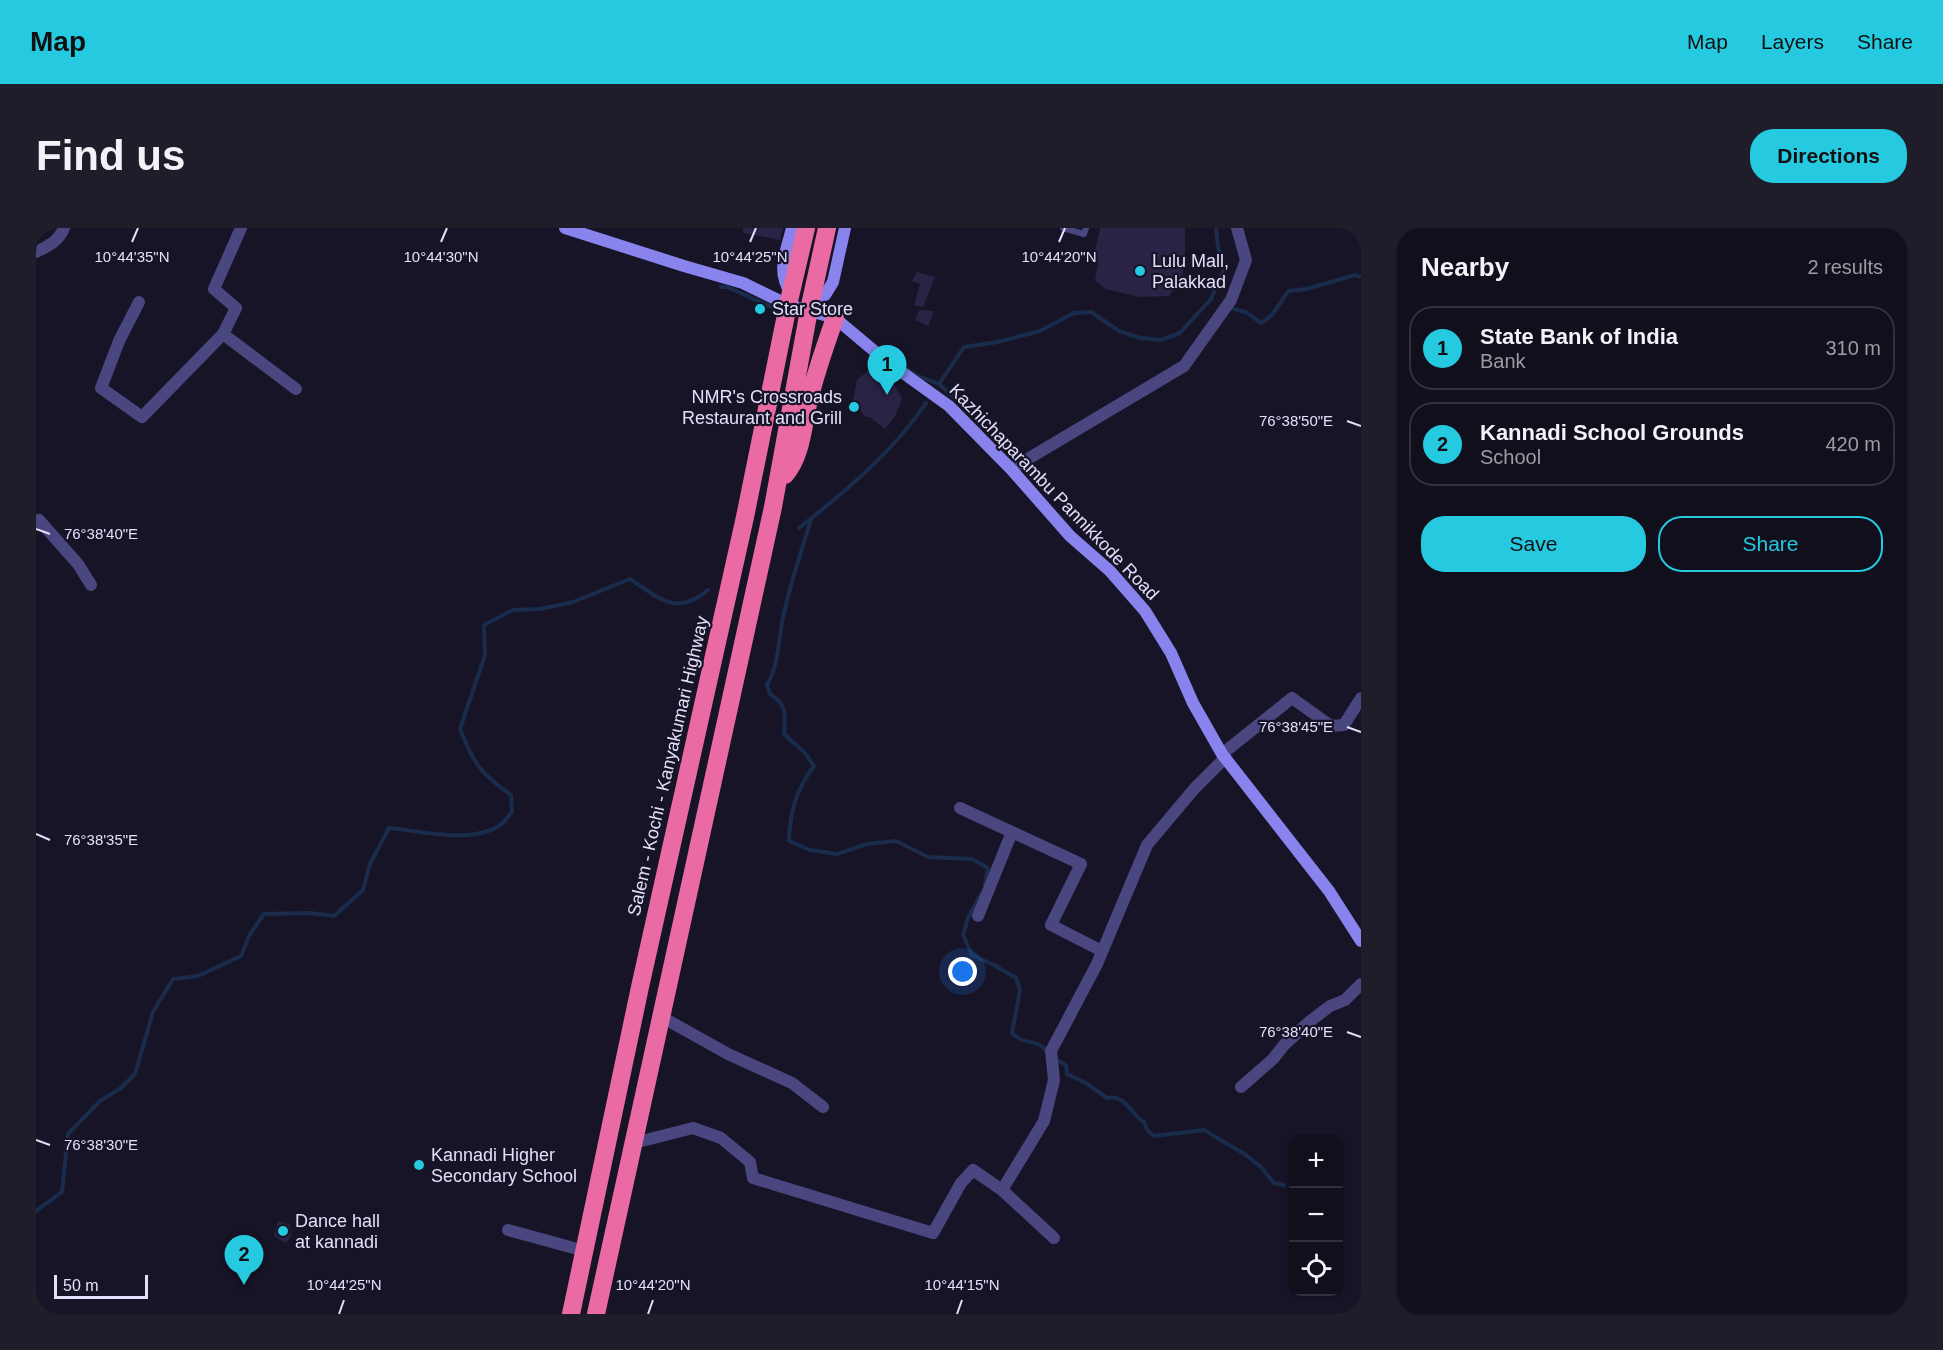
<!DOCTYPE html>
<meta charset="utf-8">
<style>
:root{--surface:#120f1d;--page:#1f1d2a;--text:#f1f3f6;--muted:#9c9ca4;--line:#312f3b;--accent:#25c9e0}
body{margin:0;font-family:Arial,sans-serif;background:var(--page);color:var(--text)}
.controls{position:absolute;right:18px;bottom:18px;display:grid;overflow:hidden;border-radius:12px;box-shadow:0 2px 4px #0004}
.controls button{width:54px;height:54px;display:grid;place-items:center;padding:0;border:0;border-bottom:2px solid var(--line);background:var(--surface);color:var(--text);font:30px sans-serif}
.scale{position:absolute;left:18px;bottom:15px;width:94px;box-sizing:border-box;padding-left:6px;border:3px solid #e3dffb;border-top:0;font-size:16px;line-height:21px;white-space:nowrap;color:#e3dffb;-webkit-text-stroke:4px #181427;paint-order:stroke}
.you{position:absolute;left:927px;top:744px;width:21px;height:21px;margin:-15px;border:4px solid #fff;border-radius:50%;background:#1a73e8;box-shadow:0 0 0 9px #1a73e833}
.badge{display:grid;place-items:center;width:39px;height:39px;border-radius:50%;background:var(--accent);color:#111;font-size:20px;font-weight:700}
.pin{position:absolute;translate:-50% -50px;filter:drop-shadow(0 2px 3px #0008)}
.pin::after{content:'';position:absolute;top:32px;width:21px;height:18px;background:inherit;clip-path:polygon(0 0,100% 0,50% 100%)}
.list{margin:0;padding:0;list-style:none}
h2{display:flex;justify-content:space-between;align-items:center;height:78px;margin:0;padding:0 24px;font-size:26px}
h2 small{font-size:20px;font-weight:400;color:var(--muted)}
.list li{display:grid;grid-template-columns:39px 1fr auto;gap:18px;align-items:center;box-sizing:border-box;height:84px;margin:0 12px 12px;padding:0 12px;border:2px solid var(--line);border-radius:24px}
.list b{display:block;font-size:22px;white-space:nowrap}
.list p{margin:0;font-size:20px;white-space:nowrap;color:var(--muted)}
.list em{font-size:20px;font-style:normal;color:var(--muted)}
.actions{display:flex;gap:12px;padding:18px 24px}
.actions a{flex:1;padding:14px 0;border:2px solid var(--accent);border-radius:24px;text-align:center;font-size:21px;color:var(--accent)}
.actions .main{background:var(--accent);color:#111}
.icon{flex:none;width:33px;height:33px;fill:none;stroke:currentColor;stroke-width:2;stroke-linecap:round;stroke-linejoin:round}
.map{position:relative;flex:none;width:1325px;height:1086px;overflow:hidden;border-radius:24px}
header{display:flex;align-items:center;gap:36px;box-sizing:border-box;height:84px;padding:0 30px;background:var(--accent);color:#111}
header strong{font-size:28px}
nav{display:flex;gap:33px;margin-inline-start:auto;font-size:21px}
.intro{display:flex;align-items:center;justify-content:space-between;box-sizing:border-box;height:144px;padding:0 36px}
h1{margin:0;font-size:42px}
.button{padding:15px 27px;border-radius:24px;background:var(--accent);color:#111;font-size:21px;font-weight:700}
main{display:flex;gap:36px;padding:0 36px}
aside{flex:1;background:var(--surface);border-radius:24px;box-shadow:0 2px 4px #0004}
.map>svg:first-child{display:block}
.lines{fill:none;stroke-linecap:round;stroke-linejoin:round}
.stream{stroke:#192c4c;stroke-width:4}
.building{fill:#2b2346}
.lane{stroke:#494680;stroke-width:6}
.street{stroke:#494680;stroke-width:12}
.secondary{stroke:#8983ee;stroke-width:12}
.highway{stroke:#ea6aa4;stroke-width:18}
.ticks{fill:none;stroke:#e3dffb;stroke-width:2}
.poi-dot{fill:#25c9e0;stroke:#181427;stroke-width:2}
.labels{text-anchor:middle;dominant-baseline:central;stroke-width:4.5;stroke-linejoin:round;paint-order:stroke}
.poi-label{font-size:18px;fill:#e3dffb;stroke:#181427;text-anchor:start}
.street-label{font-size:18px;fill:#e3dffb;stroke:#181427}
.ticks-label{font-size:15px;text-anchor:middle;fill:#e3dffb;stroke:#181427;stroke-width:4.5;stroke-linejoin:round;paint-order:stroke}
</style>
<header>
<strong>Map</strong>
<nav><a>Map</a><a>Layers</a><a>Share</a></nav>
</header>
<div class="intro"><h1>Find us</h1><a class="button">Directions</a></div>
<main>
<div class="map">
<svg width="1325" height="1086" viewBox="0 0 1325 1086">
<rect width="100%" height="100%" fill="#181427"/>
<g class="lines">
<path class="stream" d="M685,59h6l54,24
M1198,81l12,3 15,11c14,-7 18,-21 28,-32l17,-2 49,-14 6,2
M866,137l13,10 24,9 22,20 25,15 8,11 9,6 3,9
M903,156l25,-37 34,-5 42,-11 34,-18 17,-1 28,19 21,7 21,2 19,-7 31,-34 14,-32 -7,-20 -2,-19
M775,291c-9,31 -20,62 -27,94 -6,25 -4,49 -17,72l3,9c18,11 15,22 14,40l20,18 10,14c-18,24 -24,45 -25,75l21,9 27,4 30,-10 29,-3 32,16 44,2 16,9 -3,16
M763,300c47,-37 93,-75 127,-125
M945,666l-13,24 -5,17 9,20 22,10 22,13 4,12 -8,43c13,13 23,5 34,17
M1021,832l9,5 1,9 19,9 21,15c19,-4 23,16 37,24l3,8 7,6 50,-6 42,25 16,13 12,15 10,2
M0,983l26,-19 6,-58 32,-33 21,-13 14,-14 18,-62 20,-33 25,-3 43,-20 9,-22 14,-20 46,-1 24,3 29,-26 7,-26 19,-36c32,3 81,16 110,-2 5,-3 9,-10 13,-14l-1,-17c-29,-20 -38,-32 -51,-66l25,-74 -1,-30 29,-15 27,-1 33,-7 57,-23c29,19 46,38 78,11"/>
</g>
<path class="building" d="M707,0h40l-3,12 -37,-7z
M1064,0h85v23l-3,28 -13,17 -30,1 -33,-8 -11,-8 3,-18 -4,-7z
M881,44l18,5 -12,30 -9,-2 6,-21 -8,-3z
M883,82l15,1 -6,15 -13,-6z
M834,141l11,1 8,4 13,25 -7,17 -10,13 -15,-12h-4l-13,-15 4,-22z
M242,993l12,4 1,12 -6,6 -11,-7z"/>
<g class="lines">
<path class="lane" d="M1027,0l21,6 2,-6"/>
<path class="street" d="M0,24c12,-6 23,-11 28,-24
M103,74l-20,39 -18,47 41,29 81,-83 13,-26 -22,-19 27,-61
M187,106l73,55
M975,241l173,-103 47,-66 15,-40 -9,-32
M0,294l3,-2 39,44 13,21
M1186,526l70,-56 39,28 13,-1 17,-27
M924,580l121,56 -30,61 51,26
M942,688l34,-84
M624,788l68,38 64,29 31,24
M1205,859l32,-28 11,-14 25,-23 21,-16 15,-6 16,-16
M598,915l59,-15 28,10 29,24 3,16 180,55 28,-50 12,-13 29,20 52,48
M966,962l42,-69 10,-41 -3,-29 46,-87 50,-119 47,-56 31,-31
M472,1002l77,21"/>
<path class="secondary" d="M529,0l119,38 59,17 45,22 47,13 50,42 64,46 62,63 59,67 40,35 35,40 26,42 22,50 29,51 107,137 32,50
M755,66c-15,-24 -5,-41 1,-66
M776,70l13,-3 8,-13 12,-54"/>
<path class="highway" d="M749,247c16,-18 18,-48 23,-71 7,-29 17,-58 27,-86
M535,1086l69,-327 105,-470 43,-212 18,-77
M560,1086l177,-807 36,-197 18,-82"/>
</g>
<path class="ticks" d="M96,14l6,-14M405,14l6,-14M714,14l6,-14M1023,14l6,-14M1311,193l14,5M0,301l14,5M1311,499l14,5M0,606l14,6M1311,804l14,5M0,912l14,5M303,1086l5,-14M612,1086l5,-14M921,1086l5,-14"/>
<g class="poi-dot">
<circle cx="1104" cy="43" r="6"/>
<circle cx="724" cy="81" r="6"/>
<circle cx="818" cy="179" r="6"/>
<circle cx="383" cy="937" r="6"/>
<circle cx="247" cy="1003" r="6"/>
</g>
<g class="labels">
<g class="poi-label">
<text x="1116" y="33">Lulu Mall,<tspan x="1116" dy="21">Palakkad</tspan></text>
<text x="736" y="81">Star Store</text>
<text x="806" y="169" text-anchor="end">NMR's Crossroads<tspan x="806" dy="21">Restaurant and Grill</tspan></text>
<text x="395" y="927">Kannadi Higher<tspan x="395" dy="21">Secondary School</tspan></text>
<text x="259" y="993">Dance hall<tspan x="259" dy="21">at kannadi</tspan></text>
</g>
<g class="street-label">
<text transform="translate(1018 264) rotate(46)">Kazhichaparambu Pannikkode Road</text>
<text transform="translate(632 538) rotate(-77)">Salem - Kochi - Kanyakumari Highway</text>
</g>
</g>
<g class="ticks-label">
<text x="96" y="34">10°44'35"N</text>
<text x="405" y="34">10°44'30"N</text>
<text x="714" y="34">10°44'25"N</text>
<text x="1023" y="34">10°44'20"N</text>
<text x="1260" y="198">76°38'50"E</text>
<text x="65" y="311">76°38'40"E</text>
<text x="1260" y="504">76°38'45"E</text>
<text x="65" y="617">76°38'35"E</text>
<text x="1260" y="809">76°38'40"E</text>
<text x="65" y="922">76°38'30"E</text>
<text x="308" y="1062">10°44'25"N</text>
<text x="617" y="1062">10°44'20"N</text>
<text x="926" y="1062">10°44'15"N</text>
</g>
</svg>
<div class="controls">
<button>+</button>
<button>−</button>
<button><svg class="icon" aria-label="locate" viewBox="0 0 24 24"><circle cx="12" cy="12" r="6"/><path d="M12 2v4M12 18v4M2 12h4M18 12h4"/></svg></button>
</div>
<div class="scale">50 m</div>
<div class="you"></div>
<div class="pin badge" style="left:851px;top:167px">1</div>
<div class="pin badge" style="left:208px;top:1057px">2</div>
</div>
<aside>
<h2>Nearby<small>2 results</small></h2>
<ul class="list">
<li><span class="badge">1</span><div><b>State Bank of India</b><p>Bank</p></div><em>310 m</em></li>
<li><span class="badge">2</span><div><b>Kannadi School Grounds</b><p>School</p></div><em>420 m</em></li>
</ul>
<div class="actions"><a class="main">Save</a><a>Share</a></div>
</aside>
</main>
